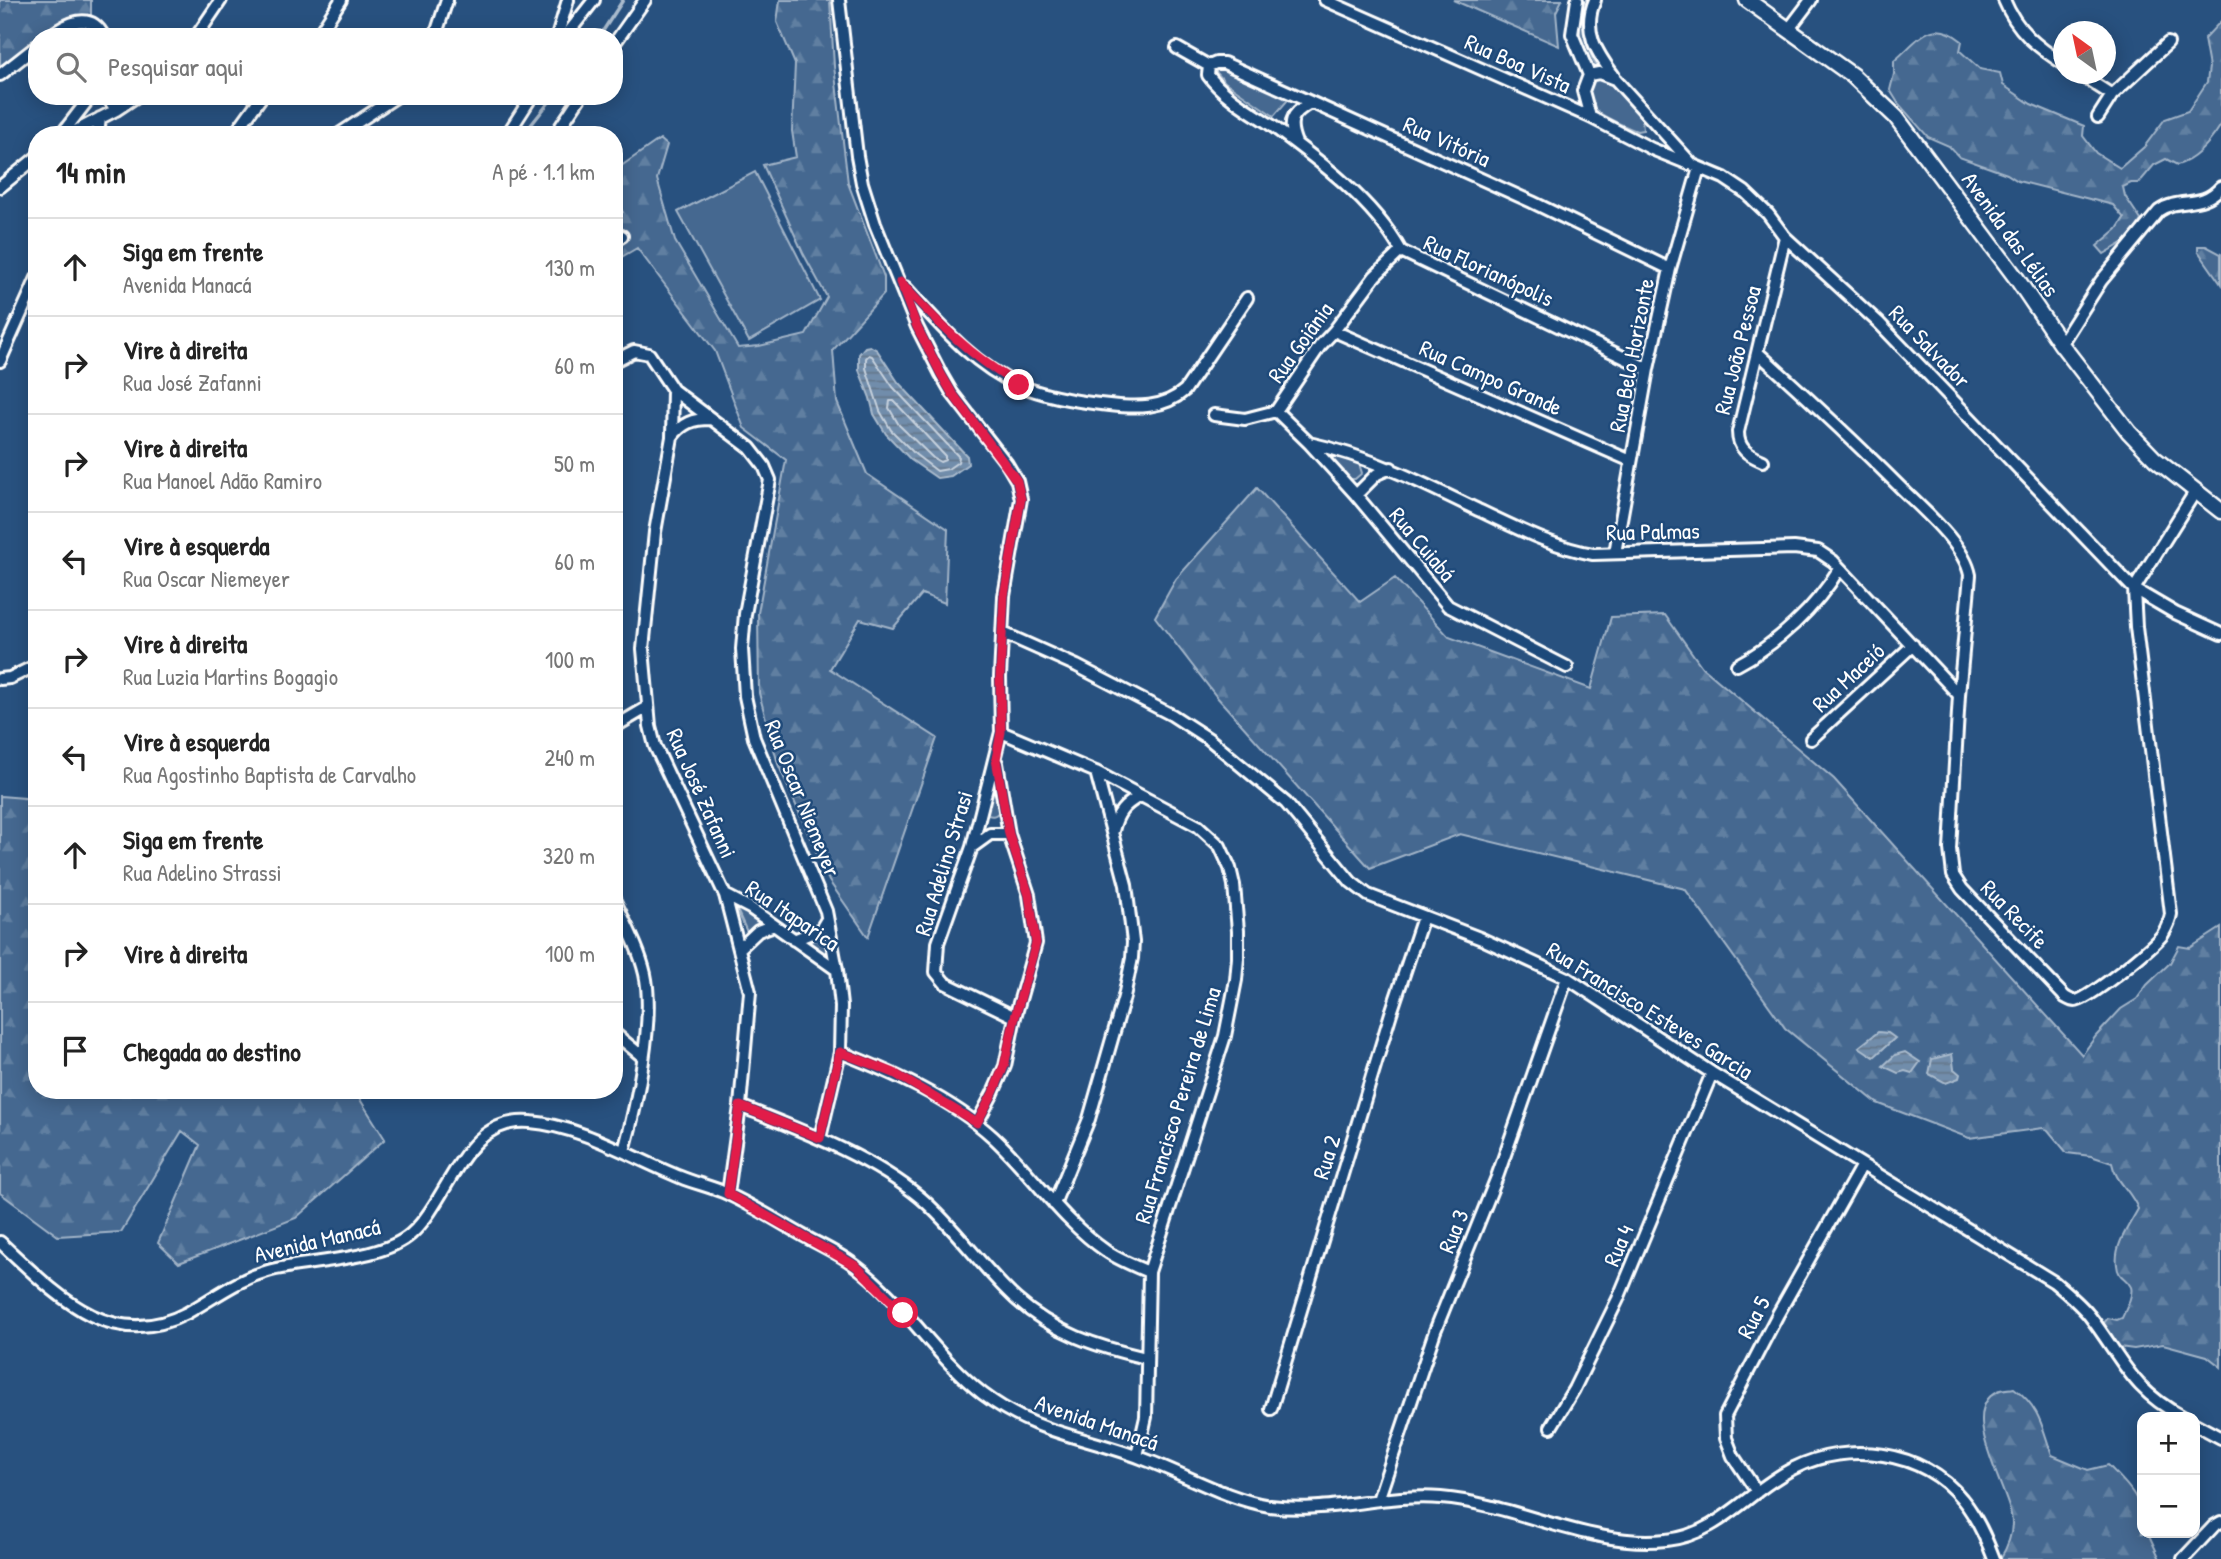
<!DOCTYPE html>
<html lang="pt">
<meta charset="utf-8">
<style>
:root{--surface:#fff;--page:#f6f6f6;--text:#222;--muted:#767676;--line:#e0e0e0}
body{margin:0;font-family:"Patrick Hand",sans-serif;background:var(--page);color:var(--text)}
.controls{position:absolute;right:21px;bottom:21px;display:grid;overflow:hidden;border-radius:14px;box-shadow:0 4px 18px #0003}
.controls button{width:63px;height:63px;display:grid;place-items:center;padding:0;border:0;border-bottom:2px solid var(--line);background:var(--surface);color:var(--text);font:35px sans-serif}
.compass{position:absolute;left:2053px;top:21px;width:63px;height:63px;border-radius:50%;background:var(--surface);box-shadow:0 4px 18px #0003;rotate:327deg}
.stop{position:absolute;width:21px;height:21px;margin:-16px;border:5px solid #e11d48;border-radius:50%;background:#fff}
.stop.end{background:#e11d48;border-color:#fff;box-shadow:0 2px 7px #0008}
.list{margin:0;padding:0;list-style:none}
h2{display:flex;justify-content:space-between;align-items:center;height:91px;margin:0;padding:0 28px;font-size:30px}
h2 small{font-size:23px;font-weight:400;color:var(--muted)}
.list li{display:grid;grid-template-columns:46px 1fr auto;gap:21px;align-items:center;box-sizing:border-box;height:98px;padding:0 28px;border-top:2px solid var(--line)}
.list b{display:block;font-size:26px;white-space:nowrap}
.list p{margin:0;font-size:23px;white-space:nowrap;color:var(--muted)}
.list em{font-size:23px;font-style:normal;color:var(--muted)}
.icon{flex:none;width:38px;height:38px;fill:none;stroke:currentColor;stroke-width:2;stroke-linecap:round;stroke-linejoin:round}
.map{position:relative;flex:none;width:2221px;height:1559px;overflow:hidden}
.search{position:absolute;background:var(--surface);box-shadow:0 4px 18px #0003;left:28px;top:28px;width:595px;height:77px;display:flex;align-items:center;gap:18px;box-sizing:border-box;padding:0 24px;border-radius:28px;color:var(--muted);font-size:26px}
.panel{position:absolute;background:var(--surface);box-shadow:0 4px 18px #0003;left:28px;top:126px;width:595px;height:973px;border-radius:28px}
.map>svg:first-child{display:block}
.grass{fill:#446890;stroke:#a2b4c8;stroke-width:2}
.forest{fill:url(#forest-firs);stroke:#a2b4c8;stroke-width:2}
.water{fill:url(#water-rules);stroke:#aabbcd;stroke-width:2}
.lines{fill:none;stroke-linecap:round;stroke-linejoin:round}
.shore{stroke:#c6d1dd;stroke-width:2}
.stream{stroke:#aabbcd;stroke-width:3.5}
.street-casing{stroke:#fff;stroke-width:16}
.secondary-casing{stroke:#fff;stroke-width:19}
.street{stroke:#1f4a7a;stroke-width:10}
.secondary{stroke:#1f4a7a;stroke-width:14}
.route{stroke:#e11d48;stroke-width:9}
.labels{text-anchor:middle;dominant-baseline:central;stroke-width:5;stroke-linejoin:round;paint-order:stroke}
.street-label{font-size:23px;fill:#fff;stroke:#1f4a7a}
</style>
<div class="map">
<svg width="2221" height="1559" viewBox="0 0 2221 1559">
<defs>
<pattern id="forest-firs" width="22" height="20" patternUnits="userSpaceOnUse" patternTransform="scale(1.75)"><rect width="22" height="20" fill="#446890"/><path d="M5 1l3.5 6h-7zM16 11l3.5 6h-7z" fill="#607fa1"/></pattern>
<pattern id="water-rules" width="6" height="5" patternUnits="userSpaceOnUse" patternTransform="scale(1.75)"><rect width="6" height="5" fill="#718dab"/><path d="M0 2.5h6" fill="none" stroke="#64768a"/></pattern>
</defs>
<rect width="100%" height="100%" fill="#28517f"/>
<filter id="ink" filterUnits="userSpaceOnUse"><feTurbulence type="fractalNoise" baseFrequency=".0143" numOctaves="2"/><feDisplacementMap in="SourceGraphic" scale="14" xChannelSelector="R" yChannelSelector="G"/><feConvolveMatrix kernelMatrix="1 2 1 2 8 2 1 2 1" color-interpolation-filters="sRGB"/></filter>
<g filter="url(#ink)">
<path class="grass" d="M1583,0h4c-10,22 -1,46 9,66l-3,3c-13,-23 -17,-44 -10,-69z
M1218,66l68,31 1,4 -13,15 -49,-34 -9,-10z
M1596,76l14,5 32,38 1,11 -6,1c-19,-8 -73,-26 -41,-55z
M755,172l65,128 -71,41 -71,-129z
M1326,450l33,14 3,9 -7,6h-6l-23,-23z
M992,782l8,28c-4,8 -10,6 -18,4z
M740,906l24,15 -12,10 -5,1 -10,-22z
M822,935h3l5,18 -4,1 -17,-9v-3z"/>
<path class="forest" d="M0,0h91v22l-31,6 -11,9h-12v9l-37,29z
M780,0h50l4,66 14,117 36,94v17l-51,56 4,52 30,72 81,55 -3,74 -23,-9 -29,34 -33,-9 -30,50 107,69 -69,199 -39,-56 -51,-117 -19,-71 -1,-80 28,-153 -42,-32 -29,-77 -78,-103 -17,10 -6,-10v-27l9,-9 -9,-14v-27l46,-32 7,6 -10,34 18,62 63,107 21,-2 47,-11 21,-38 -24,-44 -40,-88 33,-8 -4,-26 3,-67 -18,-42z
M1453,0h109l-6,12 3,34z
M2221,21v104c-10,16 -25,35 -44,40l-11,-6 -12,6 -15,18h-8l-8,4 2,9 16,24 -10,18 -27,16 -7,-8 20,-17 7,-11 -11,-13 -95,-24 -11,-7 -48,-17 -10,-11 -21,-9 -30,-34 -8,-13 4,-16v-13c24,-20 37,-46 68,-20l-2,10 20,18 20,4 3,12 28,19 53,22 -1,10 13,17 24,15 24,-21 21,-28 23,-8 19,-29 2,-15 -5,-28z
M2198,246h8l15,8v30l-23,-33z
M1257,488l103,114 35,-24 54,59 142,52 20,-72 54,-2 37,52 132,112 248,276 14,-19 25,-27 16,-10 10,-14 23,-22 9,-17 11,2 31,-20v439l-14,-11 -44,-12 -29,5 -22,-3 -10,-21 6,-7 9,2 5,-2c3,-7 12,-23 9,-31 -4,-10 -13,-8 -14,-22 -3,-20 12,-39 21,-56 -6,-17 -23,-28 -26,-46l-21,-7 -24,-3 -19,-23 -5,-2 -74,10 -92,-35 -92,-75 -100,-139 -225,-55 -90,34 -154,-172 -61,-79 21,-38z
M0,796l37,3v291h317l31,49 -89,79 -117,45 -21,-20 42,-98 -18,-14 -61,101 -63,4 -58,-43z
M2014,1388c26,19 28,39 38,67l36,15 20,-5c24,25 34,31 34,68h6l12,26h-160c7,-11 12,-22 12,-36 0,-30 -57,-111 -14,-132 5,-2 12,-2 16,-3z"/>
<path class="water" d="M870,346l7,4 21,32 69,74 1,8 -17,12 -14,2 -26,-18 -25,-26 -12,-20 -4,-16 -11,-28v-16l6,-7z
M1878,1032l10,1 7,5 -21,19 -15,-10z
M1905,1052l15,10 -8,11 -7,-2 -7,2 -15,-7 12,-11z
M1952,1054l2,15 6,5 -1,4 -13,5 -17,-9 3,-15z"/>
<g class="lines">
<path class="shore" d="M869,355l3,1 21,31 66,70 -1,5 -10,7 -11,2 -21,-16 -25,-25 -11,-19 -14,-43v-10z
M890,401h4l51,55v4l-5,2 -7,-4 -34,-33 -10,-17z"/>
<path class="stream" d="M599,37l24,-37
M523,135l31,-39"/>
<defs>
<path id="street" d="M839,0l18,156 5,27 13,41 42,103 24,47 11,19 55,71 10,17 4,18 -17,97 -4,81 1,55 -29,115 -34,96 -2,29 9,11 70,34
M1325,0l265,117 62,32 37,15
M1577,0l-5,34 17,41
M1595,0c-13,30 1,52 19,76
M2004,0c13,31 32,46 60,64
M1789,29l22,-29
M49,37c17,-14 42,-27 55,0
M196,37l25,-37
M317,37l24,-37
M435,37l12,-37
M557,37l11,-37
M565,37l29,-37
M614,44l31,-44
M1177,48l32,18
M2079,74l33,21
M0,75l37,-29
M1589,75l10,-2 16,6 78,86 31,13 21,14 23,22 17,23 94,86 255,266 41,24 46,21
M1589,75l-6,16 7,26
M107,96l9,14
M2098,117l14,-22 56,-52
M61,135l30,-39
M68,135l48,-25 21,-14
M98,135l2,-17
M234,135l28,-39
M338,135l59,-39
M507,135l25,-39
M555,135l26,-39
M1296,143c-8,-20 -6,-29 14,-40
M0,187l37,-30
M614,241l8,-5
M905,287c33,36 68,78 114,98 27,12 61,17 90,20 27,3 55,4 76,-15l62,-92
M1334,331l297,130
M2061,344l40,-63 58,-70c21,-15 42,-1 62,-24
M1758,353c49,44 96,88 142,134 23,23 64,57 70,88l-11,120 -9,154 3,26 9,14 103,108c4,2 6,4 10,4 13,0 79,-55 88,-67 4,-7 7,-13 8,-20l-35,-287 -2,-38 61,-97
M0,361l37,-83
M614,361l20,-10 15,3 24,36 -1,47 -17,95 -12,117 7,77 5,20 70,149 25,97 -10,114 -12,88
M1648,369l-247,-118c-28,-51 -84,-92 -130,-126 -21,-14 -48,-29 -63,-50l1,-9 7,-3h8l308,139 138,67
M673,390l77,58 14,18 6,14 -25,134 -3,35 3,47 9,42 72,173 11,59 4,36 -1,46 -20,86
M1276,411l33,32 47,52 92,111 119,61
M1214,415l31,4 31,-8 44,-65 14,-15 41,-55 26,-25
M672,437c10,-14 21,-18 38,-18
M1309,443c60,13 114,40 169,67 37,17 74,37 115,44l201,-6 24,3 15,10 126,134
M1763,461c-15,-6 -25,-12 -25,-29l47,-195
M1356,495l21,-21 14,-6
M1615,553l33,-184 22,-100 29,-101
M1003,633l74,33 60,31 35,18 37,24 77,64 65,79 17,13 114,44 85,39 145,95 342,209c12,10 25,21 35,33 34,44 41,74 94,102
M1737,665c40,-21 79,-57 102,-96
M0,679l10,-1 27,-13
M614,727l34,-20
M1001,732l95,40 102,54 22,20 10,22 4,17 4,46v27l-2,22 -11,56 -76,236 -3,145 -9,39
M1811,739l102,-94
M1113,831c4,-18 11,-26 27,-35
M972,847l18,-13h19
M725,895l25,13 87,62
M614,899c11,24 25,49 31,75 10,45 -9,133 -21,177
M794,940l27,-11 6,-10
M740,948l18,-17 16,-6
M614,1033l29,24
M840,1052c53,21 110,46 153,85 39,36 68,83 113,114 13,9 28,15 43,21
M740,1106c60,24 131,50 181,92 35,30 61,70 95,101 38,34 82,48 130,59
M977,1123l16,-30 12,-27 10,-49 21,-74 -7,-48 -20,-61 -12,-71
M1054,1204l35,-85 35,-122 8,-39 1,-16 -7,-57 -30,-113
M0,1242c54,50 109,112 187,71 27,-15 51,-34 81,-42 40,-11 113,-10 143,-37 40,-36 52,-118 119,-112 51,4 103,36 150,55 14,6 29,9 43,15 28,12 54,29 81,44 16,9 34,17 49,28 50,36 81,92 130,130 53,40 100,42 158,64 42,15 85,41 129,48 58,8 114,-13 171,-8 76,6 148,50 225,42 53,-5 84,-51 128,-72 54,-27 129,-18 168,31 15,18 24,39 32,60
M1271,1409l120,-396 32,-96
M2195,1424l26,14
M1551,1427l23,-38 44,-90 94,-226
M1757,1492l-24,-36 -7,-18 -1,-22 53,-102 84,-149
M1378,1500l57,-169 62,-154 70,-199
M2183,1559l31,-33 7,-4"/>
<path id="secondary" d="M1747,0l106,76 43,41 121,162 44,65 68,88 26,27 66,52"/>
</defs>
<use href="#street" class="street-casing"/>
<use href="#secondary" class="secondary-casing"/>
<use href="#street" class="street"/>
<use href="#secondary" class="secondary"/>
</g>
</g>
<g class="lines" filter="url(#ink)">
<path class="route" d="M903,1313l-47,-47 -128,-72 12,-88 80,32 20,-86 54,21 83,50 16,-30 11,-27 11,-49 21,-74 -7,-48 -20,-61 -13,-75 5,-27 -1,-55 4,-81 17,-97 -4,-18 -65,-88 -11,-19 -24,-47 -17,-45c40,43 69,73 119,103"/>
</g>
<g class="labels">
<g class="street-label">
<text transform="translate(1518 63) rotate(24)">Rua Boa Vista</text>
<text transform="translate(1447 141) rotate(24)">Rua Vitória</text>
<text transform="translate(2011 234) rotate(54)">Avenida das Lélias</text>
<text transform="translate(1489 270) rotate(25)">Rua Florianópolis</text>
<text transform="translate(1300 342) rotate(-54)">Rua Goiânia</text>
<text transform="translate(1930 346) rotate(46)">Rua Salvador</text>
<text transform="translate(1737 350) rotate(-76)">Rua João Pessoa</text>
<text transform="translate(1631 355) rotate(-79)">Rua Belo Horizonte</text>
<text transform="translate(1491 377) rotate(24)">Rua Campo Grande</text>
<text transform="translate(1653 531) rotate(-1)">Rua Palmas</text>
<text transform="translate(1423 544) rotate(50)">Rua Cuiabá</text>
<text transform="translate(1848 677) rotate(-43)">Rua Maceió</text>
<text transform="translate(702 793) rotate(66)">Rua José Zafanni</text>
<text transform="translate(803 798) rotate(68)">Rua Oscar Niemeyer</text>
<text transform="translate(943 863) rotate(-73)">Rua Adelino Strasi</text>
<text transform="translate(2015 914) rotate(46)">Rua Recife</text>
<text transform="translate(793 915) rotate(34)">Rua Itaparica</text>
<text transform="translate(1650 1010) rotate(32)">Rua Francisco Esteves Garcia</text>
<text transform="translate(1177 1105) rotate(-73)">Rua Francisco Pereira de Lima</text>
<text transform="translate(1326 1157) rotate(-73)">Rua 2</text>
<text transform="translate(1453 1231) rotate(-68)">Rua 3</text>
<text transform="translate(317 1240) rotate(-13)">Avenida Manacá</text>
<text transform="translate(1618 1245) rotate(-67)">Rua 4</text>
<text transform="translate(1753 1317) rotate(-62)">Rua 5</text>
<text transform="translate(1097 1422) rotate(19)">Avenida Manacá</text>
</g>
</g>
</svg>
<div class="controls">
<button>+</button>
<button>−</button>
</div>
<svg class="compass" viewBox="-18 -18 36 36"><path d="M0-13l5 13h-10z" fill="#e53935"/><path d="M0 13l5-13h-10z" fill="#767676"/></svg>
<div class="stop" style="left:903px;top:1313px"></div>
<div class="stop end" style="left:1019px;top:385px"></div>
<div class="search"><svg class="icon" aria-label="search" viewBox="0 0 24 24"><circle cx="10" cy="10" r="6"/><path d="M15 15l6 6"/></svg>Pesquisar aqui</div>
<section class="panel">
<h2>14 min<small>A pé · 1.1 km</small></h2>
<ul class="list">
<li><svg class="icon" aria-label="ahead" viewBox="0 0 24 24"><path d="M12 20V5M6 11l6-6 6 6"/></svg><div><b>Siga em frente</b><p>Avenida Manacá</p></div><em>130 m</em></li>
<li><svg class="icon" aria-label="right" viewBox="0 0 24 24"><path d="M7 20v-9h11M14 6l5 5-5 5"/></svg><div><b>Vire à direita</b><p>Rua José Zafanni</p></div><em>60 m</em></li>
<li><svg class="icon" aria-label="right" viewBox="0 0 24 24"><path d="M7 20v-9h11M14 6l5 5-5 5"/></svg><div><b>Vire à direita</b><p>Rua Manoel Adão Ramiro</p></div><em>50 m</em></li>
<li><svg class="icon" aria-label="left" viewBox="0 0 24 24"><path d="M17 20v-9H6M10 6l-5 5 5 5"/></svg><div><b>Vire à esquerda</b><p>Rua Oscar Niemeyer</p></div><em>60 m</em></li>
<li><svg class="icon" aria-label="right" viewBox="0 0 24 24"><path d="M7 20v-9h11M14 6l5 5-5 5"/></svg><div><b>Vire à direita</b><p>Rua Luzia Martins Bogagio</p></div><em>100 m</em></li>
<li><svg class="icon" aria-label="left" viewBox="0 0 24 24"><path d="M17 20v-9H6M10 6l-5 5 5 5"/></svg><div><b>Vire à esquerda</b><p>Rua Agostinho Baptista de Carvalho</p></div><em>240 m</em></li>
<li><svg class="icon" aria-label="ahead" viewBox="0 0 24 24"><path d="M12 20V5M6 11l6-6 6 6"/></svg><div><b>Siga em frente</b><p>Rua Adelino Strassi</p></div><em>320 m</em></li>
<li><svg class="icon" aria-label="right" viewBox="0 0 24 24"><path d="M7 20v-9h11M14 6l5 5-5 5"/></svg><div><b>Vire à direita</b></div><em>100 m</em></li>
<li><svg class="icon" aria-label="arrive" viewBox="0 0 24 24"><path d="M6 21V4h12l-3 4 3 4H6"/></svg><div><b>Chegada ao destino</b></div></li>
</ul>
</section>
</div>
